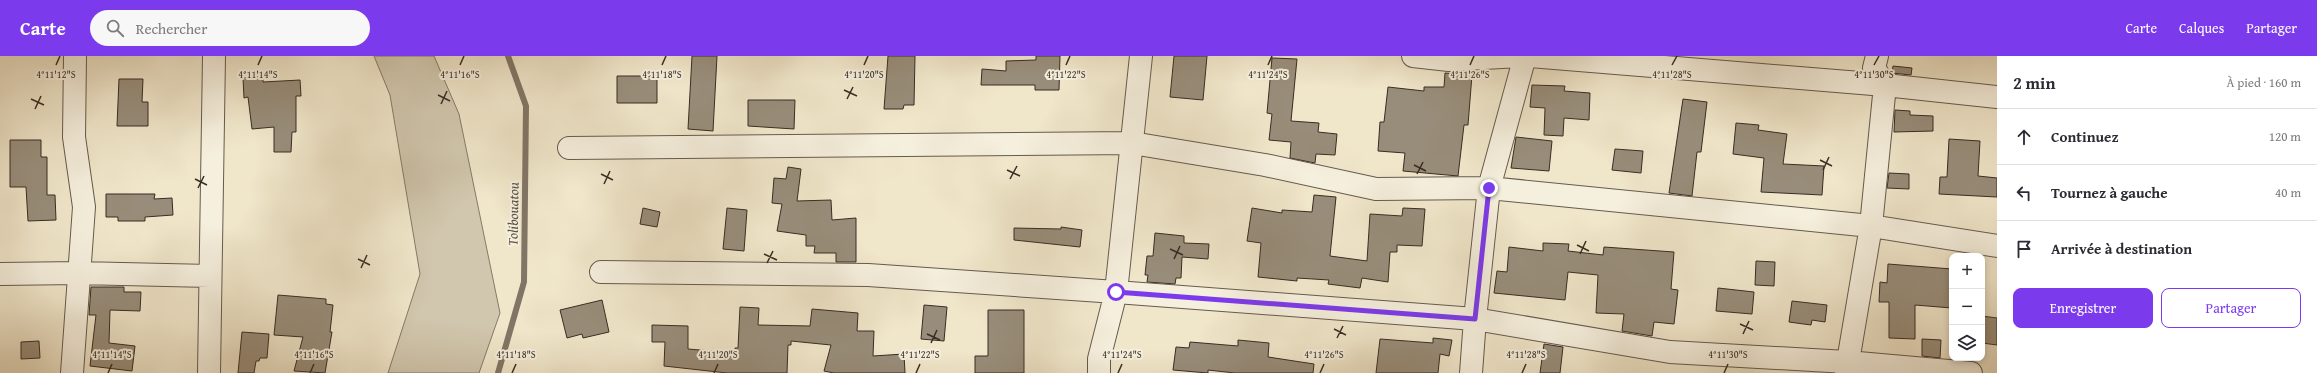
<!DOCTYPE html>
<html lang="fr">
<meta charset="utf-8">
<style>
:root{--surface:#fff;--page:#f7f7f7;--text:#2b2b33;--muted:#7c7c81;--line:#e1e1e2;--accent:#7c3aed}
body{margin:0;font-family:"Gentium Book Plus",serif;background:var(--page);color:var(--text)}
.controls{position:absolute;right:12px;bottom:12px;display:grid;overflow:hidden;border-radius:8px;box-shadow:0 2px 6px #0003}
.controls button{width:36px;height:36px;display:grid;place-items:center;padding:0;border:0;border-bottom:1px solid var(--line);background:var(--surface);color:var(--text);font:20px sans-serif}
.stop{position:absolute;width:12px;height:12px;margin:-9px;border:3px solid #7c3aed;border-radius:50%;background:#fff}
.stop.end{background:#7c3aed;border-color:#fff;box-shadow:0 1px 4px #0008}
.list{margin:0;padding:0;list-style:none}
h2{display:flex;justify-content:space-between;align-items:center;height:52px;margin:0;padding:0 16px;font-size:17px}
h2 small{font-size:13px;font-weight:400;color:var(--muted)}
.list li{display:grid;grid-template-columns:26px 1fr auto;gap:12px;align-items:center;box-sizing:border-box;height:56px;padding:0 16px;border-top:1px solid var(--line)}
.list b{display:block;font-size:15px;white-space:nowrap}
.list em{font-size:13px;font-style:normal;color:var(--muted)}
.actions{display:flex;gap:8px;padding:12px 16px}
.actions a{flex:1;padding:9px 0;border:1px solid var(--accent);border-radius:8px;text-align:center;font-size:14px;color:var(--accent)}
.actions .main{background:var(--accent);color:#fff}
.icon{flex:none;width:22px;height:22px;fill:none;stroke:currentColor;stroke-width:2;stroke-linecap:round;stroke-linejoin:round}
.map{position:relative;flex:none;width:1997px;height:317px;overflow:hidden}
header{display:flex;align-items:center;gap:24px;box-sizing:border-box;height:56px;padding:0 20px;background:var(--accent);color:#fff}
header strong{font-size:19px}
nav{display:flex;gap:22px;margin-inline-start:auto;font-size:14px}
.search{width:280px;height:36px;background:var(--page);display:flex;align-items:center;gap:10px;box-sizing:border-box;padding:0 14px;border-radius:22px;color:var(--muted);font-size:15px}
main{display:flex}
aside{flex:1;background:var(--surface)}
.map>svg:first-child{display:block}
.green{fill:#d1c7ae;stroke:#847a69}
.lines{fill:none;stroke-linecap:round;stroke-linejoin:round}
.stream{stroke:#817666;stroke-width:6}
.building{fill:#988d7a;stroke:#382d24}
.minor-casing{stroke:#665b4e;stroke-width:24}
.minor{stroke:#f5efdd;stroke-width:22}
.route{stroke:#7c3aed;stroke-width:5}
.ticks{fill:none;stroke:#382d24;stroke-width:1.5}
.labels{text-anchor:middle;dominant-baseline:central;stroke-width:4;stroke-linejoin:round;paint-order:stroke}
.water-label{font-size:14px;font-style:italic;fill:#5c5245;stroke:#f5efdd}
.ticks-label{font-size:10px;text-anchor:middle;fill:#382d24;stroke:#f5efdd;stroke-width:4;stroke-linejoin:round;paint-order:stroke}
</style>
<header>
<strong>Carte</strong>
<div class="search"><svg class="icon" aria-label="search" viewBox="0 0 24 24"><circle cx="10" cy="10" r="6"/><path d="M15 15l6 6"/></svg>Rechercher</div>
<nav><a>Carte</a><a>Calques</a><a>Partager</a></nav>
</header>
<main>
<div class="map">
<svg width="1997" height="317" viewBox="0 0 1997 317">
<rect width="100%" height="100%" fill="#f0e6ca"/>
<filter id="stains"><feTurbulence type="fractalNoise" baseFrequency=".005" numOctaves="4"/><feColorMatrix values="0 0 0 0 .2 0 0 0 0 .09 0 0 0 0 .02 0 0 0 .5 -.17"/></filter>
<radialGradient id="worn" r=".72"><stop offset=".6" stop-color="#630" stop-opacity="0"/><stop offset="1" stop-color="#630" stop-opacity=".3"/></radialGradient>
<path class="green" d="M374,0h60l25,58 41,199 -21,60h-91l32,-99 -30,-179z"/>
<g class="lines">
<path class="stream" d="M498,317l26,-91 2,-176 -18,-50"/>
</g>
<path class="building" d="M692,0h25l-4,75 -25,-2z
M888,0h27l-1,49h-10l-1,4h-19z
M1036,0h24l-1,34h-24v-5h-54l1,-16 24,2v-10l30,-1z
M1174,0h33l-4,44 -33,-3z
M1272,2l25,1 -6,62 28,2 -1,9 19,2 -2,21 -19,-1 -1,9 -25,-5 1,-16 -22,-2 3,-26 -5,-1z
M1893,10l19,2 -1,7 -19,-2z
M1445,17l27,2 -4,50h-4l-6,51 -55,-5 2,-18 -27,-2 2,-29h4l4,-35 36,4v-4h20z
M263,20v6l37,-2 1,16h-5v36h-4l-1,20h-17v-25l-22,2 -4,-32 -4,1 -1,-20z
M617,20h40v27h-40z
M119,23h24l-1,23h6v24h-31z
M1532,29l33,1 -1,5 26,2 -1,27 -25,-2 -1,18 -19,-1 1,-27 -15,-1z
M1683,43l24,3 -6,50h-4l-5,44 -23,-3z
M748,44h47l-1,29 -46,-3z
M1895,54l15,1v4l23,1v15l-39,1z
M1736,67l23,2 -1,5 29,4 -4,30 41,2 -2,29 -61,-3 3,-34 -31,-4z
M1516,81l36,4 -3,30 -38,-3z
M1949,83l31,2 -2,35 19,2v19l-58,-3 1,-17h7z
M10,84h31v17h6v38h8l1,25 -28,1 -2,-34h-16z
M1615,93l28,2 -2,22 -29,-3z
M788,111l13,2 -4,32 34,-1 1,20 24,-2v44h-20v-9h-22l1,-7h-9v-11l-29,-4 5,-27 -10,-1 2,-25 12,1z
M1889,117l20,1v15l-22,-1z
M106,138h49l-1,5 18,-1 1,17 -28,2v4h-27v-4h-12z
M1314,139l22,2 -6,59 37,5 3,-47 32,2 1,-8 22,1 -3,37 -25,-1v7h-7l-2,30 -26,-4 -2,10 -32,-4 1,-4 -32,-2v3l-39,-4 3,-34 -14,-2 5,-33 30,5v-3l30,2z
M643,152l17,4 -3,15 -17,-3z
M727,152l20,2 -3,41 -21,-2z
M1061,171l21,3 -2,17 -66,-7v-12l47,1z
M1155,177l29,3v7l25,1 -1,15 -26,-2 -1,21h-5l-1,6 -28,-2 1,-7h-3l2,-19h6z
M1543,187l26,1 -1,7 35,4 1,-8 70,5 -3,37 7,1 -4,34 -20,-2 -2,14 -30,-5 2,-17 -28,-1 2,-38 -30,-3 -3,28 -71,-7 3,-22 10,1 2,-25 34,4z
M1756,205l19,1 -1,24 -19,-1z
M1888,208l64,5v39l-37,-3v34l-26,-1v-36h-10l1,-20 7,1z
M91,231h33v5h17l-1,19 -30,-1 -1,33 26,3 -3,25 -42,-5 6,-51h-7z
M1718,232l36,4 -2,22 -36,-3z
M278,239l48,4v5l7,1 -3,27h2l-7,41 -31,-2 9,-34 -29,-2z
M602,244l7,32 -26,6 -1,-4 -15,4 -7,-28z
M1792,245l35,4 -2,17 -13,-2 -1,5 -22,-3z
M924,249l23,2 -3,34 -23,-2z
M740,251l19,1 -1,17 52,1 2,-17 46,4 -1,18h17l-1,25 31,-2 1,19h-71l-10,-2 7,-26 -40,-4v4h-3l-1,28h-60l-63,-7 1,-24h-13v-17l36,1v23l47,4v-5h3z
M988,254h36v63h-49v-17h13z
M1982,260l15,2v27l-15,-2z
M242,276l27,2 -2,24h-7l-1,3h-3l-2,12h-16z
M1433,282l19,2 -3,16 -9,-2 -2,19h-62l4,-34 53,4z
M1922,283l19,1 -1,18 -18,-2z
M1238,284l31,3 -1,14 46,7 -1,9h-78l-27,-3v3l-35,-3 3,-23 13,1 1,-6 48,4z
M39,285l1,17 -19,1v-17z
M1544,288l19,3 -3,26h-20z"/>
<g class="lines">
<defs>
<path id="minor" d="M1413,0l36,4 70,-4
M1530,0l355,29 112,12
M569,92l563,-5 133,22 111,24 113,-1 382,38 126,20
M601,216l267,3 248,17 359,27 195,33 177,10 124,11
M0,218l78,-1 132,3
M72,317l12,-166 -10,-70 1,-81
M209,317l5,-317
M1099,317v-14l17,-67 25,-236
M1471,317l4,-54 14,-131 36,-132
M1846,317l25,-147 14,-141 -11,-17 3,-12"/>
</defs>
<use href="#minor" class="minor-casing"/>
<use href="#minor" class="minor"/>
</g>
<g class="lines">
<path class="route" d="M1116,236l359,27 14,-131"/>
</g>
<path class="ticks" d="M56,9l4,-9M258,9l4,-9M460,9l4,-9M662,9l4,-9M864,9l4,-9M1066,9l4,-9M1268,9l4,-9M1470,9l4,-9M1672,9l5,-9M1874,9l5,-9M844,34l13,6M438,39l12,6M31,43l13,6M847,43l6,-12M441,48l6,-13M35,53l6,-13M1820,104l12,6M1414,109l12,6M1007,114l13,6M1823,114l6,-13M601,118l12,6M1417,118l6,-12M195,123l12,6M1010,123l7,-13M604,128l6,-13M198,132l6,-12M1577,189l12,6M1170,193l13,6M764,198l13,6M1580,198l6,-13M358,203l12,6M1174,203l6,-13M767,207l6,-12M361,212l6,-13M1740,268l13,6M1334,273l12,6M927,278l13,6M1743,278l6,-13M1337,282l6,-12M931,287l6,-13M108,317l4,-9M310,317l4,-9M512,317l4,-9M714,317l4,-9M916,317l4,-9M1118,317l4,-9M1320,317l4,-9M1522,317l4,-9M1724,317l4,-9"/>
<g class="labels">
<g class="water-label">
<text transform="translate(513 158) rotate(-89)">Tolibouatou</text>
</g>
</g>
<g class="ticks-label">
<text x="56" y="22">4°11'12"S</text>
<text x="258" y="22">4°11'14"S</text>
<text x="460" y="22">4°11'16"S</text>
<text x="662" y="22">4°11'18"S</text>
<text x="864" y="22">4°11'20"S</text>
<text x="1066" y="22">4°11'22"S</text>
<text x="1470" y="22">4°11'26"S</text>
<text x="1874" y="22">4°11'30"S</text>
<text x="1268" y="22">4°11'24"S</text>
<text x="1672" y="22">4°11'28"S</text>
<text x="112" y="302">4°11'14"S</text>
<text x="314" y="302">4°11'16"S</text>
<text x="516" y="302">4°11'18"S</text>
<text x="718" y="302">4°11'20"S</text>
<text x="920" y="302">4°11'22"S</text>
<text x="1122" y="302">4°11'24"S</text>
<text x="1324" y="302">4°11'26"S</text>
<text x="1526" y="302">4°11'28"S</text>
<text x="1728" y="302">4°11'30"S</text>
</g>
<rect width="100%" height="100%" filter="url(#stains)"/>
<rect width="100%" height="100%" fill="url(#worn)"/>
</svg>
<div class="controls">
<button>+</button>
<button>−</button>
<button><svg class="icon" aria-label="layers" viewBox="0 0 24 24"><path d="M12 4l9 5-9 5-9-5zM3 14l9 5 9-5"/></svg></button>
</div>
<div class="stop" style="left:1116px;top:236px"></div>
<div class="stop end" style="left:1489px;top:132px"></div>
</div>
<aside>
<h2>2 min<small>À pied · 160 m</small></h2>
<ul class="list">
<li><svg class="icon" aria-label="ahead" viewBox="0 0 24 24"><path d="M12 20V5M6 11l6-6 6 6"/></svg><div><b>Continuez</b></div><em>120 m</em></li>
<li><svg class="icon" aria-label="left" viewBox="0 0 24 24"><path d="M17 20v-9H6M10 6l-5 5 5 5"/></svg><div><b>Tournez à gauche</b></div><em>40 m</em></li>
<li><svg class="icon" aria-label="arrive" viewBox="0 0 24 24"><path d="M6 21V4h12l-3 4 3 4H6"/></svg><div><b>Arrivée à destination</b></div></li>
</ul>
<div class="actions"><a class="main">Enregistrer</a><a>Partager</a></div>
</aside>
</main>
